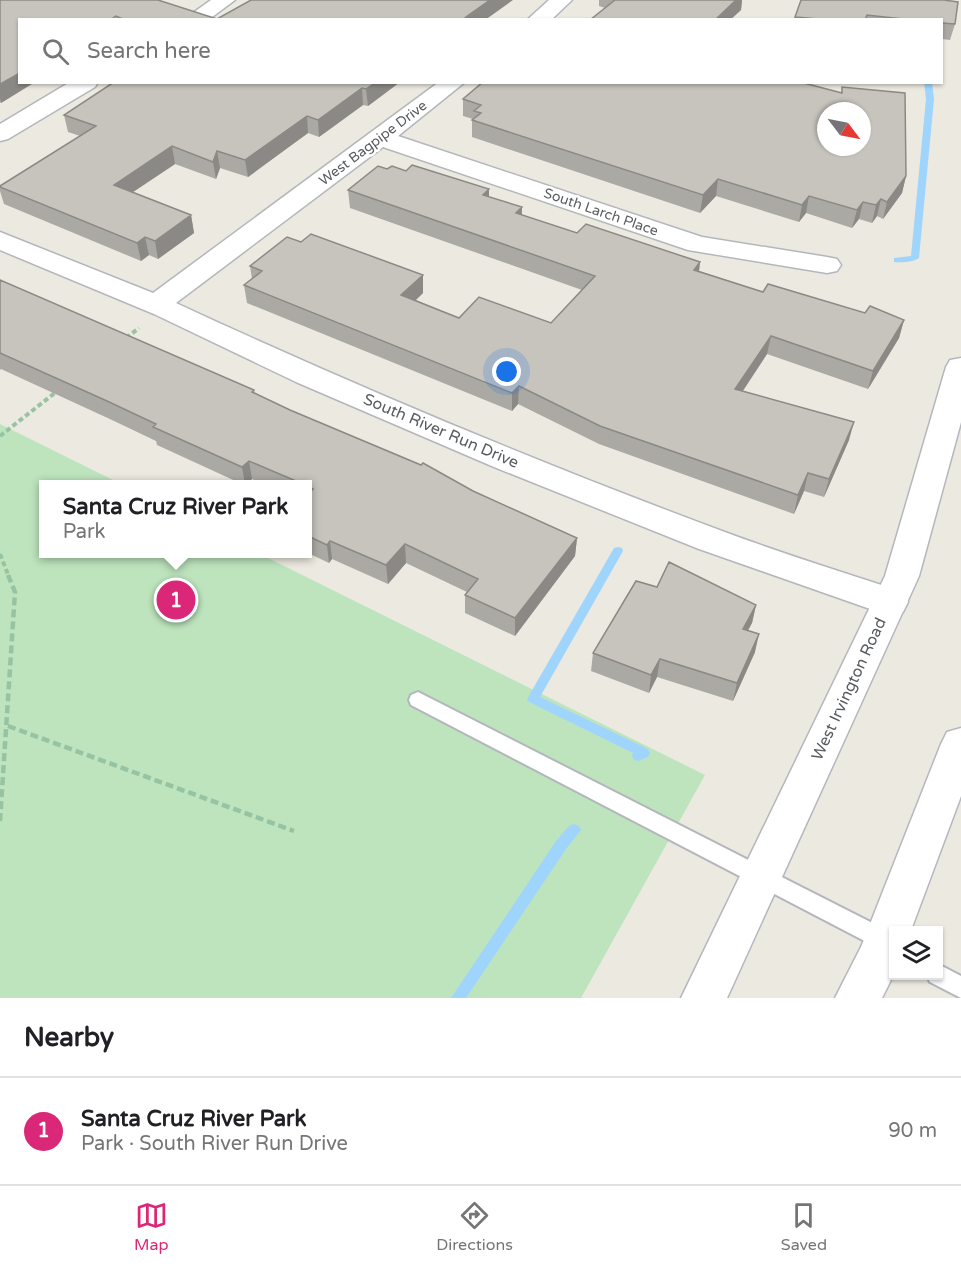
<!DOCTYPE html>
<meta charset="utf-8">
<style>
:root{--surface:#fff;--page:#f6f6f6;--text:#202124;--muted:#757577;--line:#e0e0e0;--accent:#db2777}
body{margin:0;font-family:"Varela Round",sans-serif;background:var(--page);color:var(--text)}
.controls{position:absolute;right:18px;bottom:18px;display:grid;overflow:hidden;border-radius:0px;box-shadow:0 2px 4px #0004}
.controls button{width:54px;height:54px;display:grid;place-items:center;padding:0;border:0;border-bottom:2px solid var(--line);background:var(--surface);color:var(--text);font:30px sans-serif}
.compass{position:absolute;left:817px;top:102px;width:54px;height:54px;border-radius:50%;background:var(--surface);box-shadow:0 2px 4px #0004;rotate:122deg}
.you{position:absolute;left:507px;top:372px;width:21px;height:21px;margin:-15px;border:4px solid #fff;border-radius:50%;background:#1a73e8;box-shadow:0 0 0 9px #1a73e833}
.badge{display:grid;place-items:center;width:39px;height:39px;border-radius:50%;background:var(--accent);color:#fff;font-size:20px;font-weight:700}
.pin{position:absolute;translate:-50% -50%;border:3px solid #fff;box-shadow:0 2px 6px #0006}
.popup{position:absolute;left:39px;top:480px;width:273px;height:78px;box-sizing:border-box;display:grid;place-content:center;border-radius:0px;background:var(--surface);filter:drop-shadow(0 2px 4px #0005);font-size:20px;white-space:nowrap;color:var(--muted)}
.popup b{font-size:22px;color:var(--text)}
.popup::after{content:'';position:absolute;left:50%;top:100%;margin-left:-12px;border:12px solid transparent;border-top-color:var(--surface)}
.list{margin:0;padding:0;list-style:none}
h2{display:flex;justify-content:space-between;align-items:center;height:78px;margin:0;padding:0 24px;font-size:26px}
h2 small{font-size:20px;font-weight:400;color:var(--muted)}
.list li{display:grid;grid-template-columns:39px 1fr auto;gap:18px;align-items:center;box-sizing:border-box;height:108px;padding:0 24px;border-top:2px solid var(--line)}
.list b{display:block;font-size:22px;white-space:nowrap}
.list p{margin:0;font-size:20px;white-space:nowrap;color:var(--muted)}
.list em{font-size:20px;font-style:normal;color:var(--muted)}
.icon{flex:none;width:33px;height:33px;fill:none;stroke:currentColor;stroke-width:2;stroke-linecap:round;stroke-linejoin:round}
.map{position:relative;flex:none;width:961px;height:998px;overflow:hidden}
.search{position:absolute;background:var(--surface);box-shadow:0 2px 4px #0004;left:18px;right:18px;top:18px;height:66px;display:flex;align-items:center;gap:15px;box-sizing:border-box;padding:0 21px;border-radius:0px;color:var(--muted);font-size:22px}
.sheet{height:186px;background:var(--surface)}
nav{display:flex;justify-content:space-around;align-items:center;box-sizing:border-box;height:84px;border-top:2px solid var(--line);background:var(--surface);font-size:16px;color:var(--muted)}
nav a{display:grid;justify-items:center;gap:3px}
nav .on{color:var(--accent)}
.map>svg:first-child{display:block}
.green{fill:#bde4bd}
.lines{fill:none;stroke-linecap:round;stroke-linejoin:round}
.stream{fill:#9fd5fd;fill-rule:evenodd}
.lane-casing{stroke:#b3b7bb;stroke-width:4}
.street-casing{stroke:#b3b7bb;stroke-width:3}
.secondary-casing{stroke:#b4b8bd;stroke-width:3}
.path-far1{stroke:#96c4a3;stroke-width:4;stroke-dasharray:5 3;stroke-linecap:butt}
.path{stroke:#96c4a3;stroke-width:4.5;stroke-dasharray:8 4;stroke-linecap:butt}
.lane{fill:#fff;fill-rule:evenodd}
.street{fill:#fff;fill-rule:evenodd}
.secondary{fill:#fff;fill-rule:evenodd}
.wall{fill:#aba9a3}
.shaded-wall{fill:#8b8985}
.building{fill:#c7c4be;stroke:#8b8985;stroke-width:1.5;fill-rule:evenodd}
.labels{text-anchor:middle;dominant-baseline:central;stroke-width:5;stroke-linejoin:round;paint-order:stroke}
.far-street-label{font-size:14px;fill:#595d61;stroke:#fff}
.street-label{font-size:16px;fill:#595d61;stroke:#fff}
</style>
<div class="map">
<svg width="961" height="998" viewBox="0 0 961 998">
<rect width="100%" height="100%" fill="#ece9e0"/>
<path class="green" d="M0,424l121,60h-77v70h216l445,221 -124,223h-581z"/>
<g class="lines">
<path class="stream" d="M924,82h8l2,17 -15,159c-5,4 -18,5 -25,4v-4l17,-2 15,-157z
M618,547l4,1 1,3 -83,146 108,52 2,4 -2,4 -10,4 -4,-1 -2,-4 1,-3 -104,-51 -2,-3 87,-151z
M574,824l5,2 2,4 -15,19 -100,149h-15l105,-157 13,-15z"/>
<defs>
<path id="lane" d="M418,692l476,242v16l-6,2 -8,-3 -469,-244 -2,-5 2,-5z
M938,964l23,12v22l-31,-16 -3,-6h11z"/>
<path id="street" d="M211,0h24l-27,20h-25z
M549,0h23l-21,20h-24z
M70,82h28l-3,5 -87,52 -8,2v-17z
M439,82h26l-67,54 304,101 125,20 10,2 4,6 -4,6 -10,2 -139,-23 -305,-103 -207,156c179,83 361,159 546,228 59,22 120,41 181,61l5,10 -5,10 -13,4 -191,-67 -205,-82 -198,-85 -142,-68 -154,-64v-18l153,61z"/>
<path id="secondary" d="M961,358v64l-42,154 -192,422h-46l204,-422 61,-209 4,-7z
M961,728v68l-50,134h-17v44l-12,24h-47l26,-51 80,-203 6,-12z"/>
</defs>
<use href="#lane" class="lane-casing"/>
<use href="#street" class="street-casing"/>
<use href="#secondary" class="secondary-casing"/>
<path class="path-far1" d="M126,338l13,-10
M0,436l56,-44
M0,554l9,23"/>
<path class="path" d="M8,726l286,105
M0,821l15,-229 -7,-17"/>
<use href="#lane" class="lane"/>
<use href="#street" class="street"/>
<use href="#secondary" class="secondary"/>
</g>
<path class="wall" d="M0,0l217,19 268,1h-465v62h15l-34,21 -1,-1z
M599,0h143l-1,10 -11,10h-140l15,-12 -6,-2z
M801,0h143l14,2 -3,22 -5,16 -8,-1v-19h-148z
M114,82h286l-32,24 -5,-1 -44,32 -11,-4 -60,44 -28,-9 -4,11 -41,-15 -42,28 58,23 3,18 -36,26 -9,-4 -8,6 -137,-57 -4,-13v-5l80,-50 -12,-4 -4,-17z
M842,87l64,89 -4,17 -19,26 -6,-3 -5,7 -13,-4 -7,9 -46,-15 -7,9 -83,-26 -16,17 -228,-76v-17l1,-1 -10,-3v-17l378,-6z
M387,169l102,28 33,10v8l55,18 123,29 -1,9 64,21 102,21 39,7 -5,18 -31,51 -101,-35 -24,37 106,49 -25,57 -20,-6 -10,23 -195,-70 -81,-40 -6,7 -265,-108 -3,-18 8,-6 -2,-13 51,-24 122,33v18l-7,7 43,18 92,5 31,-33 -232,-82 -2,-18z
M0,280l254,110 1,3 35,17 287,128 -2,18 -60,80 -50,-23v-18l2,-3 -61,-29 -18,21 -56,-25 -3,4 -21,-10v-69h-45l-11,-5 -6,5h-4l-85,-39 -1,-4 -44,-21 -111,-51 -1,1z
M756,605l-4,18 -4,7 7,22 -22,49 -76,-24 -8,16 -58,-22 2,-18z"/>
<path class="shaded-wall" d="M490,0h23l-28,20h-20l1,-3z
M736,0h6l-1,10 -11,10h-15z
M20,73v9h15l-34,21 -1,-5v-14z
M376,82h24l-32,24 -2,-17z
M362,88l1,17 -44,32 -1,-17z
M307,116l1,17 -60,44 -3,-17z
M172,146l3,18 -57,38 -4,-17z
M217,151l3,17 -4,11 -3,-17z
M906,176l-4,17 -19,26 4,-17z
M718,179l-2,17 -16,17 3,-18z
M489,189v18l-6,-12z
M809,196l-3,17 -7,9 3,-17z
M881,199l-4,17 -5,7 4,-18z
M863,202l-4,17 -7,9 5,-18z
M522,207l-1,18 -5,-12z
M191,215l3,18 -36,26 -3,-18z
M145,237l4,18 -8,6 -4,-18z
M700,262l-2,18 -4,-10z
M423,275v18l-21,20 -1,-18z
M904,320l-5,18 -31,51 5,-18z
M771,336l-4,18 -35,53 3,-18z
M519,386l-1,18 -6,7v-18z
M854,422l-5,18 -25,57 5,-18z
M249,461l3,18 -6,5h-1l-3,-17z
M808,473l-4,18 -10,23 4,-19z
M577,538l-2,18 -60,80v-18z
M330,541l2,18 -3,4 -2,-18z
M405,544l1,19 -18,21 -2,-19z
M756,605l-4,18 -13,24 4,-18z
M759,634l-4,18 -22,49 4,-18z
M660,659l-3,18 -8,16 2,-18z"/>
<path class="building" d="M0,0h158l59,19 34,-19h239l-24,17h2l-3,3h-340l-9,-4 -6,4h-90v53l-20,11z
M615,0h121l-21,20h-125z
M801,0h143l14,2 -3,22 -13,-1v-3h-30l-45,-5 -2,5h-35l-35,-3z
M114,82h262l-10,7 -4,-1 -44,32 -11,-4 -62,44 -28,-9 -4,11 -41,-16 -58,39 77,30 -36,26 -10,-4 -8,6 -137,-56v-1l96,-60 -32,-11z
M483,82h317l42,11v-6l63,6 1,83 -19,26 -6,-3 -5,6 -13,-3 -6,8 -48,-14 -7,9 -84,-26 -15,16 -231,-75 9,-7 -7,-2 7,-6 -18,-6zM826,111h36v36h-36z
M412,165l77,24 -6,6 39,12 -6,6 61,20 9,-9 114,38 -6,8 69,22 5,-8 97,29 5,-7 34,14 -31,51 -102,-35 -36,53 119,33 -25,57 -21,-6 -10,22 -198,-69 -81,-40 -7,7 -268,-108 18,-14 -12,-5 37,-29 14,5 10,-8 112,41 -22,20 58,23 20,-21 72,26 44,-47 -247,-86 30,-24 9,3 5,-3 14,5z
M0,280l254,110 -2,2 38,18 131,55 2,-2 50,28 104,47 -62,80 -50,-23 13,-16 -73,-35 -19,21 -56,-24 -3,4 -19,-9v-42l5,-5 -5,-2v-3h-5l-54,-23 -7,6 -89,-40 3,-3 -49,-23 -107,-48z
M669,562l87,43 -13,24 16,5 -22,49 -77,-24 -9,16 -58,-22 43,-72 21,6z"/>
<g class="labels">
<g class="far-street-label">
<text transform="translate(373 143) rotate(-37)">West Bagpipe Drive</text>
<text transform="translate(601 212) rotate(19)">South Larch Place</text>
</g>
<g class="street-label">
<text transform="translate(441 431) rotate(23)">South River Run Drive</text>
<text transform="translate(849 689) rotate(-65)">West Irvington Road</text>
</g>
</g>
</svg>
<div class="controls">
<button><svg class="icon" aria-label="layers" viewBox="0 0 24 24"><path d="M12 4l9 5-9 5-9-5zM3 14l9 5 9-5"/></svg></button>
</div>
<svg class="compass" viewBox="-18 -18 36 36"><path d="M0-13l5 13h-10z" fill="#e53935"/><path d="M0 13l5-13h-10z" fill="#757577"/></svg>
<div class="you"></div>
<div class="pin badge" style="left:176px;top:600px">1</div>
<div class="popup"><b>Santa Cruz River Park</b>Park</div>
<div class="search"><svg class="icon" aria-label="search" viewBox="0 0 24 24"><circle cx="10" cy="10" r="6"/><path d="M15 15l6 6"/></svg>Search here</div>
</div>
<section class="sheet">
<h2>Nearby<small></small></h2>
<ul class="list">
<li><span class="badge">1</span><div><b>Santa Cruz River Park</b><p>Park · South River Run Drive</p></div><em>90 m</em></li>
</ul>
</section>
<nav>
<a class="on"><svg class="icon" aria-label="map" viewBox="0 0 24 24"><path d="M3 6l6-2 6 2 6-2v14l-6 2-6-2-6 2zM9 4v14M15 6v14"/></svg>Map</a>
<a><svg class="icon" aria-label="directions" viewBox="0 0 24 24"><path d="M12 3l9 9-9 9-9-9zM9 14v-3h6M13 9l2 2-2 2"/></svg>Directions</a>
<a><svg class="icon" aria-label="saved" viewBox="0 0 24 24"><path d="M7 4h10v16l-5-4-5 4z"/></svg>Saved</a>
</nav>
